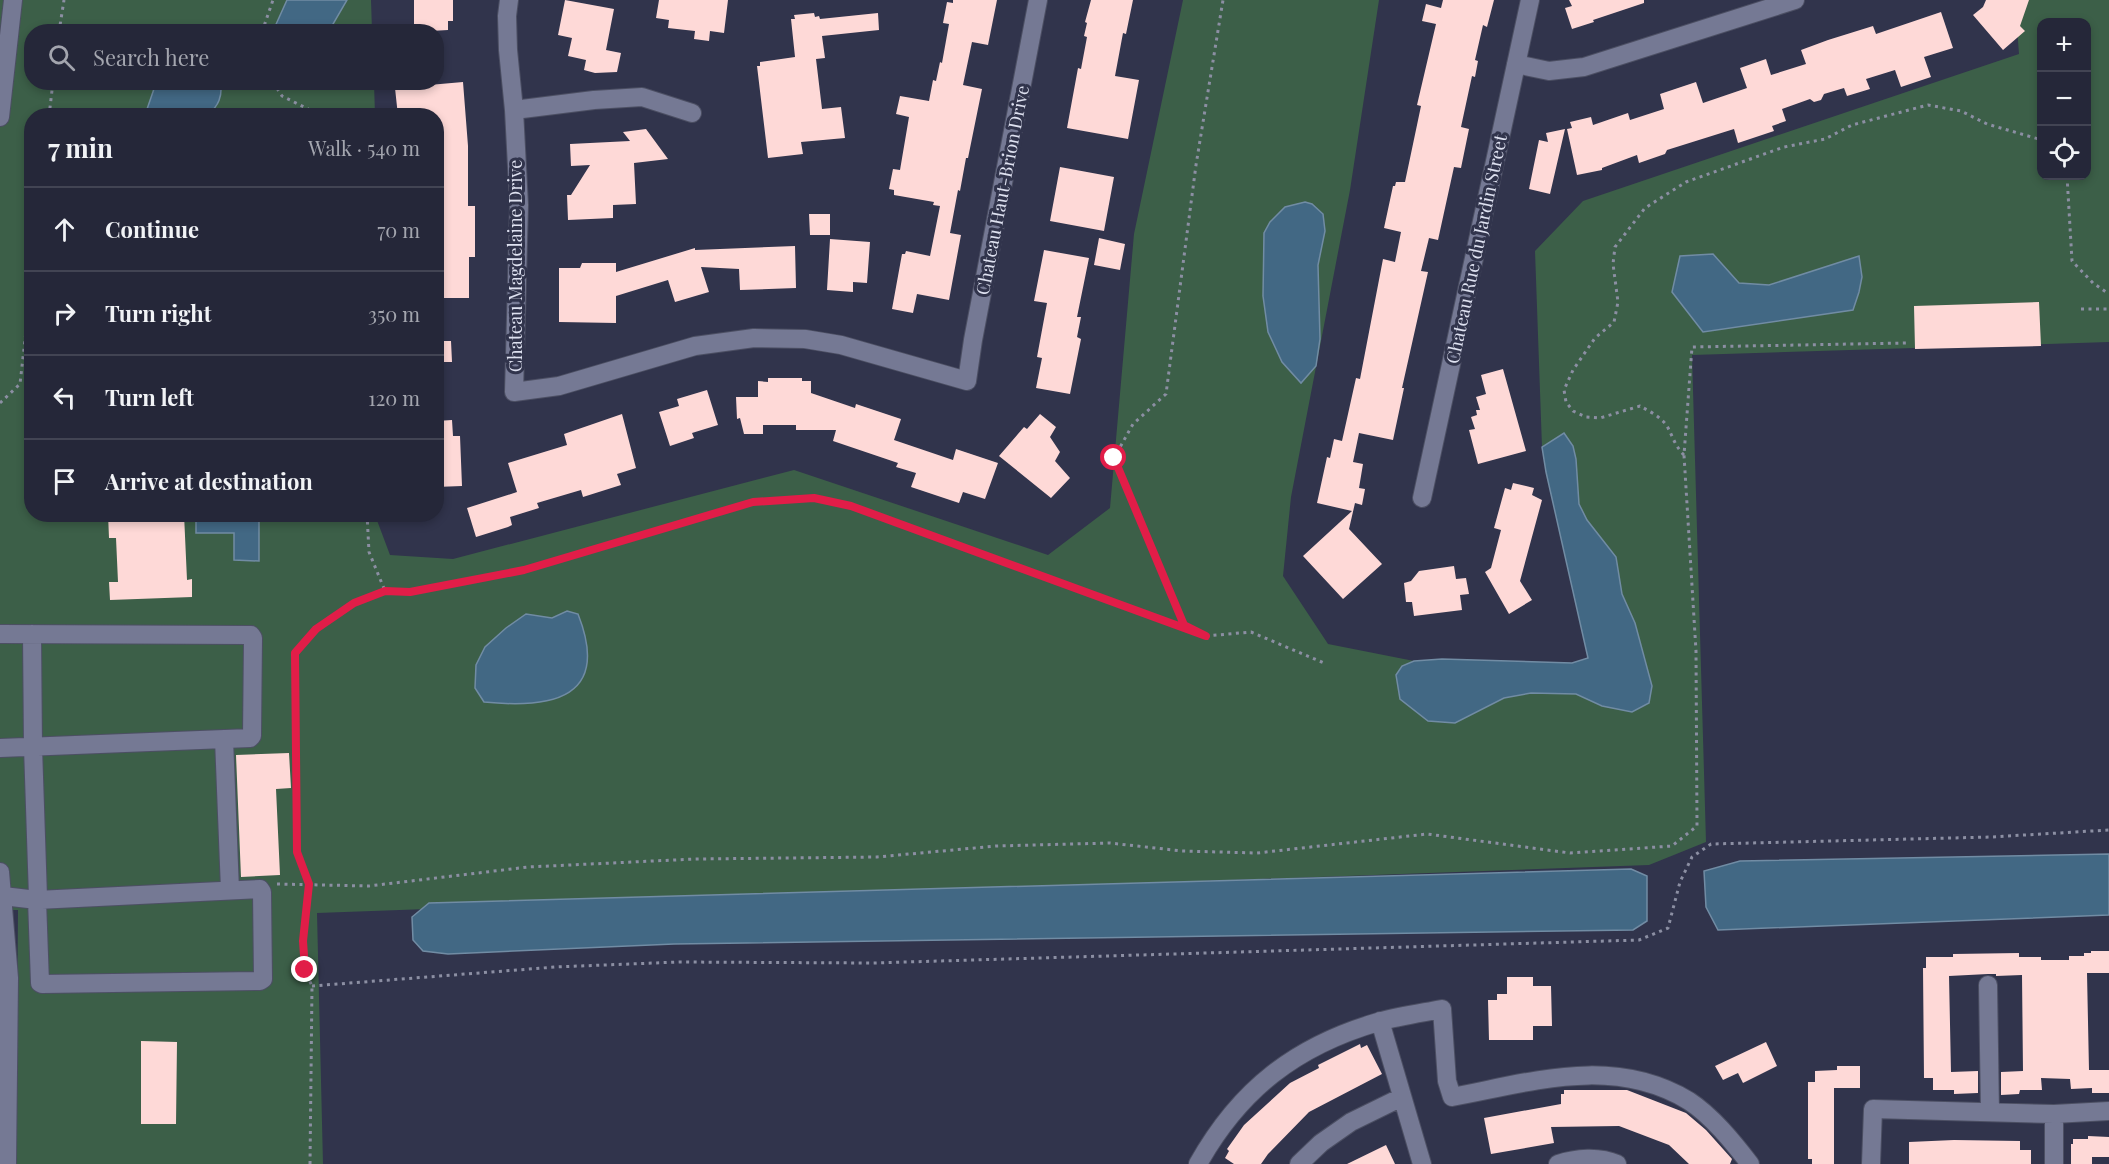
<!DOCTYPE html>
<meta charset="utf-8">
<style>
:root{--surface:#252739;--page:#313344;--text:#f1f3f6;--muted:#a3a5ae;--line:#424453}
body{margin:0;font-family:"Playfair Display",serif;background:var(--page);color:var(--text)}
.controls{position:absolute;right:18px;top:18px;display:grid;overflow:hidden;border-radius:12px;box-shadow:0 3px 9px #0003}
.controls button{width:54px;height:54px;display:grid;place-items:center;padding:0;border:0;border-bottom:2px solid var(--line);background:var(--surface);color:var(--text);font:30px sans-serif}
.stop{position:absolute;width:18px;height:18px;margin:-14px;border:4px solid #e11d48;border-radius:50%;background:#fff}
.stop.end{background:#e11d48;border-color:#fff;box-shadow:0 2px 6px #0008}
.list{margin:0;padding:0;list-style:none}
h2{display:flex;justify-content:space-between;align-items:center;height:78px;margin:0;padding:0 24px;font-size:26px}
h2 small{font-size:20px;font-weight:400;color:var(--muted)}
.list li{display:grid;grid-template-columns:39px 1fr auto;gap:18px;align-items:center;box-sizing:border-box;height:84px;padding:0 24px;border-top:2px solid var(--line)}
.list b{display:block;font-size:22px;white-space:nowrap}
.list em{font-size:20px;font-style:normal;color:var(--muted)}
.icon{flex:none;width:33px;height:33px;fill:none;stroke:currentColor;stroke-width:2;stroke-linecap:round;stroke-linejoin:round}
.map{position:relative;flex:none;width:2109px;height:1164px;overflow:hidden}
.search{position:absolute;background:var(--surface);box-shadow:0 3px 9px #0003;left:24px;top:24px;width:420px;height:66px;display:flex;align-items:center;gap:15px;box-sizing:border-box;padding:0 21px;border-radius:24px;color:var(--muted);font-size:22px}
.panel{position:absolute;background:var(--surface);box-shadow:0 3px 9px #0003;left:24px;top:108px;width:420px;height:414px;border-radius:24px}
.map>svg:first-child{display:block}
.green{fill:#3c5f48;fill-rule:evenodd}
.water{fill:#426884;stroke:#718ca4;stroke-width:1.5}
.building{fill:#fed9d7}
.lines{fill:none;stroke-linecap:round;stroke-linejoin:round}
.minor-casing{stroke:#4c4f63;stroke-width:20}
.path{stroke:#8c8fa3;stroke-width:3;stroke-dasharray:3 4.5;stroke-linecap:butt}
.minor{stroke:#757994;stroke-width:18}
.route{stroke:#e11d48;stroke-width:8}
.labels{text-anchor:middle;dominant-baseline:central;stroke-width:6;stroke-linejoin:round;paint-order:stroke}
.street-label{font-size:18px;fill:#dee1f0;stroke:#31344c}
</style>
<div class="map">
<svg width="2109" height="1164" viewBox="0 0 2109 1164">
<rect width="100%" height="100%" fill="#31344c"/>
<path class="green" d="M0,0h371l1,31 -340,1v50l342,1 1,32 -343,1v398l343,1 15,40 63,4 341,-89 254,85 62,-47 24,-274 49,-234h196l-29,190 -59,307 -8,79 45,68 86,17 28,-2 130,4 16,-5 -42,-186 -4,-25 -7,-196 48,-50 436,-147 -4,-54h94v342l-417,13 14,487 -57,23 -1332,48 6,251h-307l2,-254h-18zM2042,22h44v154h-44z"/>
<path class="water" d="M287,0h60l-18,31h-56z
M156,83h65c1,14 -2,22 -13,32h-63z
M1305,202l7,2 11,10 2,17 -7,34 2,74 -4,27 -15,17 -19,-21 -14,-30 -5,-36 1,-63 6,-11 15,-15z
M1713,254l26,29 30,2 90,-29 3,21 -3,15 -6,18 -150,22 -31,-40 8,-36z
M1564,433l9,13 3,13 3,45 8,16 29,37 6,37 13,29 17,63 -3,17 -17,9 -30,-6 -26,-12 -45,-1 -27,5 -49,25 -27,-2 -28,-22 -4,-24 6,-9 12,-5 28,-2 130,4 16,-5 -42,-186 -4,-25z
M196,515h63v46l-25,-1v-27h-38z
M567,611l11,3c33,84 -25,95 -94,88l-9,-14 1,-23 9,-18 21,-19 20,-14 26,4z
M2109,854v61l-391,15 -12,-23 -2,-36 36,-10z
M1631,869l16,7v45l-14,9 -959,14 -226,10 -25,-3 -10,-11 -1,-23 17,-14z"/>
<path class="building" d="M414,0h39v21h-5v9l-34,2z
M565,0l49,9 -8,41 15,3 -4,19 -22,1 -11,-3 2,-10 -18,-4 4,-18 -14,-3z
M659,0h69l-4,33 -14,-2 -1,10 -15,-2 1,-8 -27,-3 1,-8 -13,-2z
M953,0h44l-9,45 -16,-3 -9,43 19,4 -14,69h-2l-6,33 -2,-1 -8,43 11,2 -12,65 -32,-6 -4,19 -21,-4 10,-55h3l1,-3 24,5 10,-50 -7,-1 1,-3 -40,-7v-5l-5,-1 4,-20 7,1 9,-53 -13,-3 4,-18 29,5 4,-21 3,1 4,-19 2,1 7,-39 -6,-1 4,-21 6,1z
M1091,0h42l-7,34 -3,-1 -8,43 24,4 -11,59 -61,-11 11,-60 3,1 6,-32 -3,-1 3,-13 -2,-1z
M1443,0h51l-7,27 -4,-2 -8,35 3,1 -3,16 -3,-1 -11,51 8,2 -8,39 -7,-1 -16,73 -9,-2 -8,33 7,1 -26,116h2l-11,52 -34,-7 -6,29 10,2 -4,24 6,1 -3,16 -7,-2 -6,26 33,35 -39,35 -40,-43 49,-45 -35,-8 10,-46 3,1 4,-19 8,2 14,-63 4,1 23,-120 12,3 6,-30 -17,-4 9,-42h2l1,-4h9l16,-76 -4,-1 19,-81 -14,-3 4,-17 15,4z
M1569,0h75v3l-51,17 1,2 -22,7 -7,-21 7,-2z
M1986,0h43l-9,26 5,5 -22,19 -30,-35 10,-8z
M1941,12l12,36 -29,9 7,20 -30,10 -6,-17 -29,9 4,10 -23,7 -3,-8 -20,6 -3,6 -7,2 -4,-3 -28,10 4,12 -14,5 2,5 -36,12 -4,-14 -67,21 -2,4 -26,9 -2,-8 -35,13v2l-25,5 -10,-46 5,-1 -2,-6 21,-5 2,8 35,-12 2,7 34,-11 -4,-15 36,-12 7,21 44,-15 -7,-20 26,-9 5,16 35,-11 -5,-14 27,-10 45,-14 3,8z
M814,13l1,4 4,-1 1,3 58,-6 1,17 -57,6 3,22 -9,1 6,50 19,-2 4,31 -44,4 2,12 -35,4 -11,-92h3v-4l35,-5 -4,-38h4l-1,-4z
M463,82l5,64v60h7v51h-6v41h-33v-182h-38l-3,-28z
M646,129l22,30 -34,4 2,41 -23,1v13l-45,2 -1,-25h4l19,-30 -19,1 -1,-22 60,-3 -7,-9z
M1565,129l-15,65 -21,-5 10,-49 9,2 -2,-9z
M1060,167l54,10 -10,54 -54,-10z
M809,214h21v21h-20z
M1099,238l26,6 -5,26 -26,-5z
M830,239l40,3 -3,41 -14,-1v10l-26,-2z
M795,246l1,42 -56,2 -1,-21 -38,-2 8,25 -34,10 -7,-22 -52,16v27l-57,-1v-54h21l2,-5h34v9l79,-24v2z
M1044,250l45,8 -12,59h4l-4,20 4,2 -11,55 -34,-6 6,-30 -5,-1 10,-54 -13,-2z
M2039,302l2,44 -126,3 -1,-43z
M436,341h15l1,21h-16z
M1503,369l23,82 -48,13 -9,-34 6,-1 -4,-12 6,-2 -1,-5h4l-4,-13 10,-3 -5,-19z
M768,378h34v3h9v12l44,15 1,-4 45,15 -7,21 59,20 3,-11 42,14 -13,36 -22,-7 -4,11 -48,-16 5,-14 -20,-6 2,-4 -65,-22 3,-11h-40v-5h-33v9h-19l-4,-16 -3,1 -1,-22h22v-16l10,1z
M707,390l11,35 -26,8 2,5 -24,8 -11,-34 20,-6 -2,-7z
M622,414l14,54 -19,6 4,11 -38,12 -2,-7 -44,13 2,5 -29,9 2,8 -4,2 -32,10 -9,-29 50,-16 -9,-29 59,-18 -3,-11z
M1040,414l16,13 -6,10 10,15 -5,9 15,17 -19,20 -52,-42 25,-29 3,2z
M452,420l1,16h7l2,50 -26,1v-66z
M1513,483l21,5 -2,7 10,5 -22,81 12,19 -23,14 -24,-42 6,-4 10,-38 -7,-2 11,-40 6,2z
M108,514h76l3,66 5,-1v18l-82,3 -1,-18h9l-2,-44h-7z
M1454,566l2,13 10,-1 3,16 -9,1 2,15 -48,6 -2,-14h-6l-2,-19 7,-2 8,-10z
M289,753l2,35 -15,1 4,86 -39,2 -5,-122z
M2091,951h18v22h-22l2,97h20v23h-17v-5l-21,1 -1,-10 -29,-1 1,12h-22l-1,4 -18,1v-23l22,-1 -1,-96 -26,1v-2h-8l-39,2 2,96 27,-1v22l-24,1v-4h-21v-12h-9l-1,-110h3v-11h27v-3l66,-1v4h22v3h28v-4h15v-3h7z
M1507,977h26v9h18l1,40h-19v14h-44l-1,-40h9v-6h10z
M141,1041l36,1 -1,82h-35z
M1766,1042l11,24 -34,17 -5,-10 -15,7 -8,-14z
M1360,1044l1,4 6,-3 15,29 -73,38 -41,42 -7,10h-27l-9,-6 4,-7 -2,-2 17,-24 46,-42 29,-15 -1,-3z
M1837,1066h23v22h-26v76h-22v-5h-4v-77h7v-11l22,-1z
M1564,1090h63l59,23 20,17 26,29 -2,5h-41l-20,-19 -50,-19 -68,1 3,16 -63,11 -7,-36 77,-14v-10h3z
M2088,1136l21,1v20h-17v7h-21v-20h2v-5h15z
M1954,1140l66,1v9h11v14h-122v-22z
M1386,1145l9,19h-48z"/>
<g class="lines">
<defs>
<path id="minor" d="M509,0l-2,16 1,34 6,60 5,95 -5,187 45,-6 136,-40 59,-8 51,1 36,6 126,36 6,-41 65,-340
M1516,64l33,7 35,-4 211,-67
M514,110l80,-10 48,-3 50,16
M0,117l13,-117
M1422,498l108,-498
M0,634l251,1 2,3 -1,98 -2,2 -250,10
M224,739l6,151
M0,872l9,106 -2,186
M3,896l34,4 223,-11 2,3 1,87 -3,2 -218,3 -2,-1 -3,-83 1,-3 -5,-150 -1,-113
M1988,985l2,127
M1380,1021l42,143
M1198,1164c42,-75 98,-118 180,-142 21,-6 43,-9 64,-13l5,72 5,16c80,-15 161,-42 237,4 23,15 44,41 61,63
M1299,1164l22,-21 30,-21 51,-25
M1558,1164c18,-6 41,-8 59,0
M1871,1164l2,-55 181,5 55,-3
M2054,1164v-50"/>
</defs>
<use href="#minor" class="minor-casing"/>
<path class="path" d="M59,32l5,-32
M262,32l11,-32
M273,82l9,14 40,20
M49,116l4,-34
M2067,176l5,85 21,22 16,11
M2081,309h28
M0,403l20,-19 12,-106
M1684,455c-9,-9 -11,-18 -17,-29 -6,-9 -18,-15 -27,-20l-40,12 -14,-1 -13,-6 -7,-9 -2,-12 9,-20 22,-32 19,-16 4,-20 -5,-38 2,-17 30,-39 41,-26 98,-35 41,-8 27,-14 76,-20 33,6 26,13 55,16
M367,514l2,38 16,39
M1206,636l45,-4 73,31
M277,884l92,2 159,-19 167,-8 182,-2 119,-11 114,-3 72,8 75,2 170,-19 143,19 102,-7 25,-20 -1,-175 -12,-196 8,-108 214,-4
M312,986l243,-19 124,-5 194,1 766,-23 29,-12 12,-46 12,-25 19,-13 280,-7 118,-7
M310,1164l2,-178 -7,-15 -2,-30 6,-57 -12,-32 -2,-199 21,-24 38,-27 31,-11 25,1 114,-22 229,-68 61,-4 37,8 355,130 -22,-11 -70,-167 19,-34 33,-30 30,-229 27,-165"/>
<use href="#minor" class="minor"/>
</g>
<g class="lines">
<path class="route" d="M305,970l-2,-29 6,-57 -12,-32 -2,-199 21,-24 38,-26 31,-12 25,1 114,-22 229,-68 61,-4 37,8 355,130 -22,-11 -70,-167"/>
</g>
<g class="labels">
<g class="street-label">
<text transform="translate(1002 190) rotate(-79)">Chateau Haut-Brion Drive</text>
<text transform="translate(1476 249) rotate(-78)">Chateau Rue du Jardin Street</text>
<text transform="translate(515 266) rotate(-90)">Chateau Magdelaine Drive</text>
</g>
</g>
</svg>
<div class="controls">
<button>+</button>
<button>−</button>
<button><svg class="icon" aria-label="locate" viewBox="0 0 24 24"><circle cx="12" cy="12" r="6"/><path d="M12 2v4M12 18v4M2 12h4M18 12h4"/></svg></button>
</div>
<div class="stop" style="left:1114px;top:458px"></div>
<div class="stop end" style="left:305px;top:970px"></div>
<div class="search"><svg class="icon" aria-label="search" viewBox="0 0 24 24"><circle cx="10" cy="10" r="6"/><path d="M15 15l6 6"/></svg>Search here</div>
<section class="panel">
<h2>7 min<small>Walk · 540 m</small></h2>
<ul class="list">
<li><svg class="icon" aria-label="ahead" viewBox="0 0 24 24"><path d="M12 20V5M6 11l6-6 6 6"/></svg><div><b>Continue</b></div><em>70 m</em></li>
<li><svg class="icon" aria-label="right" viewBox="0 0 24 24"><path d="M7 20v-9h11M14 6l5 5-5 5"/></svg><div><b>Turn right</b></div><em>350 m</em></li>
<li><svg class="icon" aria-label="left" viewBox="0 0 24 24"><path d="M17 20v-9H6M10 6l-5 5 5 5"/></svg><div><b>Turn left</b></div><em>120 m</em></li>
<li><svg class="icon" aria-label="arrive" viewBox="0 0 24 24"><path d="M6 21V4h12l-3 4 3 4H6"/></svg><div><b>Arrive at destination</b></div></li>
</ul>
</section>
</div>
